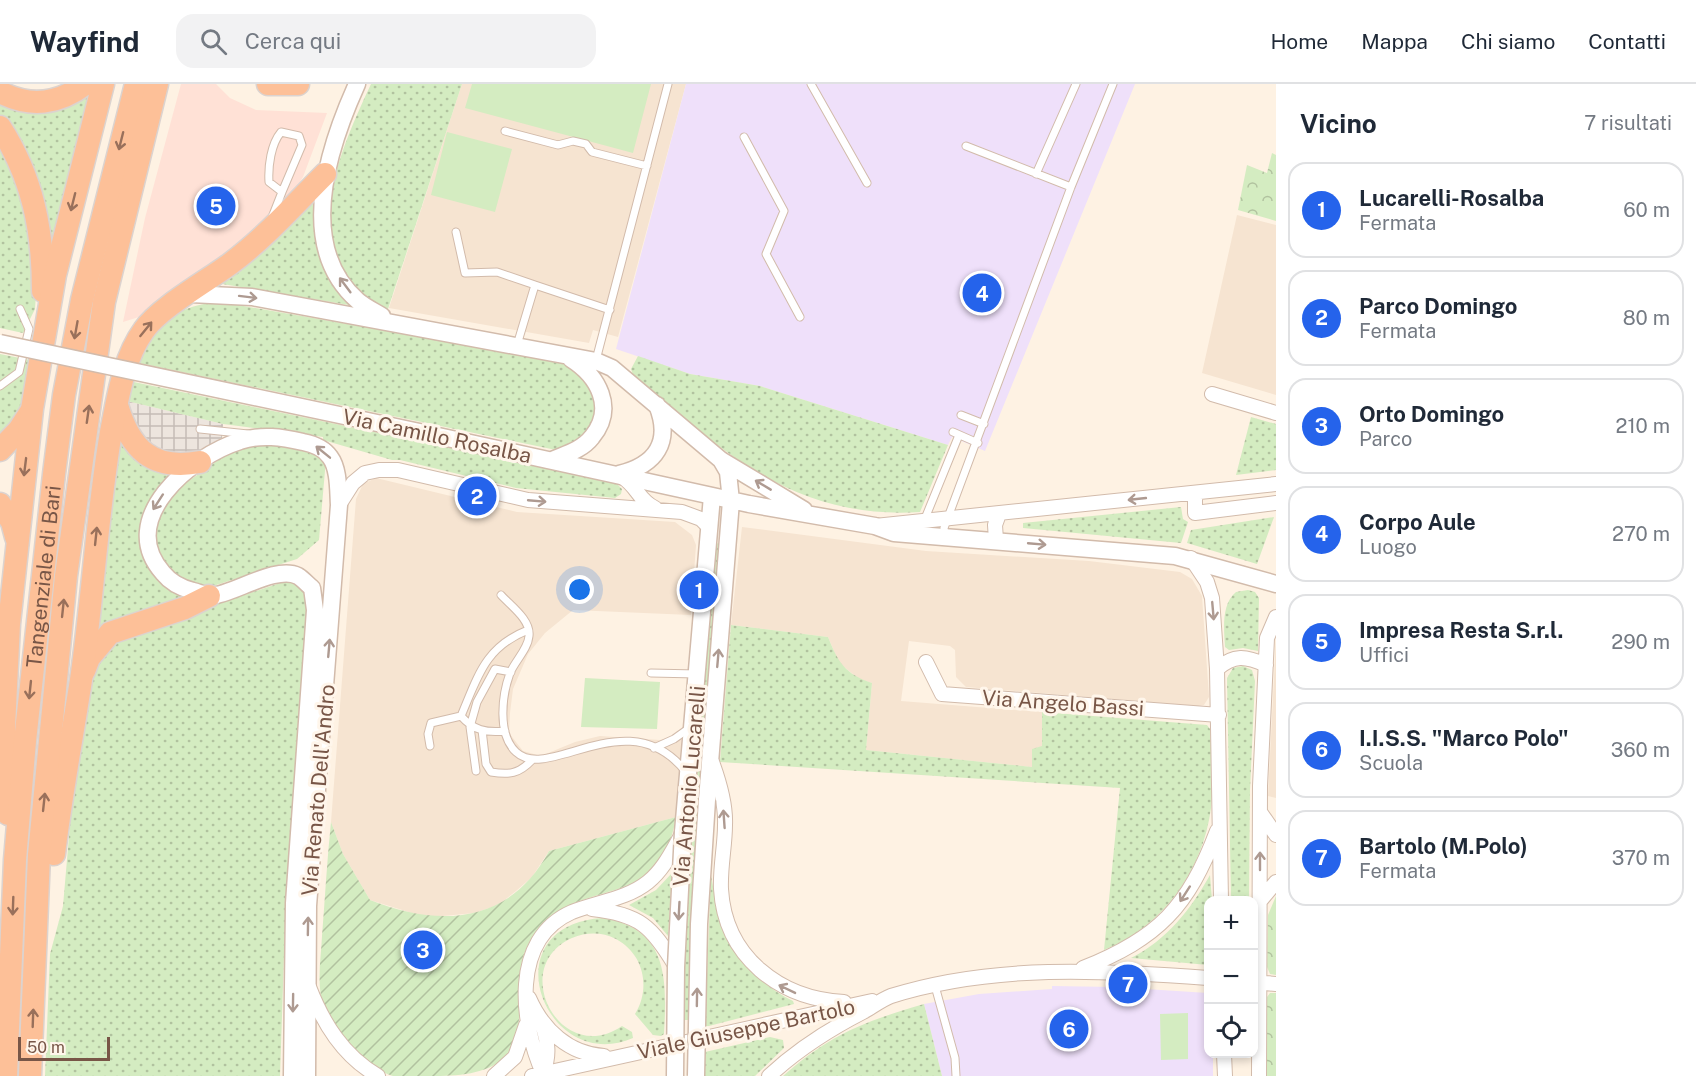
<!DOCTYPE html>
<html lang="it">
<meta charset="utf-8">
<style>
:root{--surface:#fff;--page:#f2f2f3;--text:#1f2937;--muted:#747a83;--line:#e0e1e3;--accent:#2563eb}
body{margin:0;font-family:"Public Sans",sans-serif;background:var(--page);color:var(--text)}
.controls{position:absolute;right:18px;bottom:18px;display:grid;overflow:hidden;border-radius:12px;box-shadow:0 3px 9px #0003}
.controls button{width:54px;height:54px;display:grid;place-items:center;padding:0;border:0;border-bottom:2px solid var(--line);background:var(--surface);color:var(--text);font:30px sans-serif}
.scale{position:absolute;left:18px;bottom:15px;width:92px;box-sizing:border-box;padding-left:6px;border:3px solid #785647;border-top:0;font-size:16px;line-height:21px;white-space:nowrap;color:#785647;-webkit-text-stroke:4px #fff6eb;paint-order:stroke}
.you{position:absolute;left:580px;top:506px;width:21px;height:21px;margin:-15px;border:4px solid #fff;border-radius:50%;background:#1a73e8;box-shadow:0 0 0 9px #1a73e833}
.badge{display:grid;place-items:center;width:39px;height:39px;border-radius:50%;background:var(--accent);color:#fff;font-size:20px;font-weight:700}
.pin{position:absolute;translate:-50% -50%;border:3px solid #fff;box-shadow:0 2px 6px #0006}
.list{margin:0;padding:0;list-style:none}
h2{display:flex;justify-content:space-between;align-items:center;height:78px;margin:0;padding:0 24px;font-size:26px}
h2 small{font-size:20px;font-weight:400;color:var(--muted)}
.list li{display:grid;grid-template-columns:39px 1fr auto;gap:18px;align-items:center;box-sizing:border-box;height:96px;margin:0 12px 12px;padding:0 12px;border:2px solid var(--line);border-radius:18px}
.list b{display:block;font-size:22px;white-space:nowrap}
.list p{margin:0;font-size:20px;white-space:nowrap;color:var(--muted)}
.list em{font-size:20px;font-style:normal;color:var(--muted)}
.icon{flex:none;width:33px;height:33px;fill:none;stroke:currentColor;stroke-width:2;stroke-linecap:round;stroke-linejoin:round}
.map{position:relative;flex:none;width:1276px;height:992px;overflow:hidden}
header{display:flex;align-items:center;gap:36px;box-sizing:border-box;height:84px;padding:0 30px;background:var(--surface);border-bottom:2px solid var(--line)}
header strong{font-size:28px}
nav{display:flex;gap:33px;margin-inline-start:auto;font-size:21px}
.search{width:420px;height:54px;background:var(--page);display:flex;align-items:center;gap:15px;box-sizing:border-box;padding:0 21px;border-radius:18px;color:var(--muted);font-size:22px}
main{display:flex}
aside{flex:1;background:var(--surface)}
.map>svg:first-child{display:block}
.residential{fill:#f6e4d1}
.commercial{fill:#ffe1d6}
.industrial{fill:url(#industrial-grid)}
.education{fill:#efe0fa}
.grass{fill:url(#grass-dots)}
.park{fill:url(#park-crowns)}
.garden{fill:url(#garden-furrows)}
.pitch{fill:#d4ecc1}
.lines{fill:none;stroke-linecap:round;stroke-linejoin:round}
.service-casing{stroke:#d2bbab;stroke-width:9}
.minor-casing{stroke:#d2bbab;stroke-width:16}
.tertiary-casing{stroke:#d2bbab;stroke-width:19}
.trunk-casing{stroke:#dcd3cf;stroke-width:25}
.service{stroke:#fff;stroke-width:7}
.minor{stroke:#fff;stroke-width:14}
.tertiary{stroke:#fff;stroke-width:16}
.trunk{stroke:#fdc098;stroke-width:22}
.tertiary-bridge-casing{stroke:#d2bbab;stroke-width:19;stroke-linecap:butt}
.tertiary-bridge{stroke:#fff;stroke-width:16}
.oneway{stroke:#99705b}
.oneway2{stroke:#ae9a91}
.labels{text-anchor:middle;dominant-baseline:central;stroke-width:6;stroke-linejoin:round;paint-order:stroke}
.street-label{font-size:21px;fill:#785647;stroke:#fff6eb}
</style>
<header>
<strong>Wayfind</strong>
<div class="search"><svg class="icon" aria-label="search" viewBox="0 0 24 24"><circle cx="10" cy="10" r="6"/><path d="M15 15l6 6"/></svg>Cerca qui</div>
<nav><a>Home</a><a>Mappa</a><a>Chi siamo</a><a>Contatti</a></nav>
</header>
<main>
<div class="map">
<svg width="1276" height="992" viewBox="0 0 1276 992">
<defs>
<pattern id="industrial-grid" width="8" height="8" patternUnits="userSpaceOnUse" patternTransform="scale(1.5)"><rect width="8" height="8" fill="#ede5de"/><path d="M0 4h8M4 0v8" fill="none" stroke="#c5bcb6"/></pattern>
<pattern id="grass-dots" width="8" height="8" patternUnits="userSpaceOnUse" patternTransform="scale(1.5)"><rect width="8" height="8" fill="#d4ecc1"/><path d="M2 2h.1M6 6h.1" fill="none" stroke="#b1c29f" stroke-width="1.8" stroke-linecap="round"/></pattern>
<pattern id="park-crowns" width="20" height="18" patternUnits="userSpaceOnUse" patternTransform="scale(1.5)"><rect width="20" height="18" fill="#d4ecc1"/><path d="M2 6a3 3 0 1 1 6 0M12 15a3 3 0 1 1 6 0" fill="none" stroke="#b1c29f"/></pattern>
<pattern id="garden-furrows" width="10" height="10" patternUnits="userSpaceOnUse" patternTransform="scale(1.5)"><rect width="10" height="10" fill="#d4ecc1"/><path d="M-1 1l2-2M0 10L10 0M9 11l2-2" fill="none" stroke="#b1c29f"/></pattern>
</defs>
<rect width="100%" height="100%" fill="#fef2e3"/>
<path class="residential" d="M462,0h224l-68,253 -25,-7 -4,13 -200,-35z
M1237,131l39,10v170l-74,-22z
M376,394l141,34 158,10 17,13 4,10 -5,70 -118,-5 -28,23 -17,21 -15,35 -3,24 -1,20 14,18 18,5 34,-14 25,-6 60,4 11,-3 11,-8 -6,88 -127,34 -17,26 -16,14 -18,14 -23,8 -43,4 -17,-3 -45,-14 -27,-46 -12,-32 25,-323 7,-15z
M742,443l184,24 163,10 91,11 12,7 10,17 7,101 -5,8 -6,1 -232,-19 -10,-10 -1,-27 -5,-4 -41,-5 -8,60 141,11v35l-10,20 -166,-17 6,-67 -13,-4 -20,-16 -11,-26 -97,-12z
M1276,554v160l-8,-2z"/>
<path class="commercial" d="M181,0h35l14,14 26,12 71,3 -24,64 -12,19 -32,34 -117,86 -19,6 22,-104z"/>
<path class="industrial" d="M127,317l96,23 -1,14 -20,13 -36,4 -28,-19z"/>
<path class="education" d="M686,0h449l-150,367 -33,-14 -4,8 -188,-59 -70,-12 -74,-25z
M1052,902l62,1 94,6v61h5v22h-271l-18,-72 55,-10 73,-5z"/>
<path class="grass" d="M371,0h91l-74,225c-15,-3 -23,-11 -34,-22 -52,-55 -10,-145 17,-203z
M91,9l-41,166 -50,-141v-18z
M0,56l30,69 8,57 -3,43 -12,24 -23,-5z
M317,108v29l38,85 -139,-23z
M204,220h28l323,56c34,9 34,22 43,52l-14,26 -28,12 -422,-88c13,-29 39,-53 70,-58z
M0,270l30,6 -10,55 -20,29z
M638,272l52,18 70,12 188,59 -28,67c-125,8 -199,-61 -287,-137l-2,-6z
M129,297l486,101 7,7 -1,5 -6,4 -99,-10 -116,-28h-8l-69,-20v-3l-100,-13 -96,-23z
M1251,333l25,7v46l-40,5z
M118,345l58,42 -34,74 53,54 -105,44z
M265,359l27,4 34,12 -7,81 -22,19 -87,28 -18,-2 -23,-14 -13,-23v-31l20,-27 55,-39z
M1181,423l2,12 5,3 -7,21 -158,-15v-5z
M1274,433l-17,47 -70,-21 4,-13z
M716,459l4,1 -11,154h-7z
M286,497l16,5 8,15 -25,325 -5,150h-235l5,-122 13,-48 14,-162 16,-84 23,-22z
M1248,506l7,2 4,6 -1,53 -15,-3 -14,2 -4,-3c-1,-17 -4,-43 11,-55z
M731,541l97,12c10,25 17,37 44,46l-6,67 166,17v-18l10,-3v-34l165,13 3,4c1,26 4,54 1,79 -8,62 -48,119 -107,142l16,-162 -400,-26z
M1243,582l9,4 3,11 -5,109 -1,110h-18l-4,-222 6,-10z
M701,617l7,1 -18,254 -1,64h-8l6,-132z
M672,789l-4,63 -15,-18 -24,-13 27,-15z
M711,791c9,56 29,100 82,126l1,3 -89,23z
M1210,791l2,25h-4v65l-77,-7c36,-18 60,-49 79,-83z
M602,834c67,10 65,62 62,116l-3,2 -8,-1 -18,-21c16,-26 9,-60 -19,-75 -14,-7 -29,-7 -44,-1 -65,29 -11,130 50,88l10,6 1,6c-88,38 -145,-112 -31,-120z
M924,920l18,72h-159c48,-42 80,-54 141,-72z
M770,953l13,3 1,8 -29,28h-50v-24z"/>
<path class="park" d="M1272,69l4,2v66l-38,-11 9,-45 20,8z
M1276,812v79l-6,-1 -3,-7 1,-52z
M1270,909h6v83h-9v-79z"/>
<path class="garden" d="M676,733c-16,97 -92,57 -138,113 -38,45 0,94 -36,130 -21,16 -50,16 -77,16 -10,0 -23,0 -32,0 -25,-7 -61,-43 -69,-68 -8,-23 -3,-49 -2,-72 3,-38 5,-76 9,-114l12,32 27,46c70,28 140,24 179,-49z"/>
<path class="pitch" d="M472,0h179l-18,69 -168,-45z
M447,48l65,17 -17,63 -64,-17z
M585,594l75,4 -3,47 -76,-2z
M1188,929v46l-27,1 -1,-46z"/>
<g class="lines">
<defs>
<path id="service" d="M811,0l56,99
M505,47l53,14 15,-4 13,3 6,8 55,14
M744,53l40,74 -18,43 34,63
M966,62l105,41
M1036,90l40,-90
M271,136l11,-28 -13,-10c-1,-16 2,-38 12,-50l18,4 3,9 -20,47
M456,148l9,41 32,-1 38,13 -18,60
M535,201l75,25
M596,276l72,-276
M0,302l19,-14 10,-43 -9,-20
M961,331l23,9
M200,345l48,5
M953,348l25,11
M924,437l35,-86
M945,452l-1,-8 127,-341 42,-103
M501,511c10,11 30,25 28,41 -1,13 -14,25 -19,37 -8,22 -13,61 6,79 33,31 112,-53 170,20
M651,589l46,1
M482,646l4,34 5,8c18,3 28,2 41,-12
M505,647c-19,2 -32,-1 -44,-15 17,-40 24,-69 67,-86
M430,662l-2,-12 3,-11 30,-7
M654,664l20,-9 14,-10
M476,687l-6,-44 7,-25 18,-33 16,3
M935,902l20,72 1,18"/>
<path id="minor" d="M1212,310l64,19
M622,393c15,9 17,24 33,31
M1195,409v20l81,-10
M339,421l14,-22 12,-10 14,-3h19l130,30 154,12 19,7 8,8
M875,442l401,-42
M996,456l-1,-15 4,-11
M1191,474l16,24 5,16 5,71 4,231
M926,578l16,32 277,21
M1217,585c17,-15 29,-13 49,-4
M712,678c7,19 14,42 13,63 0,21 -5,42 -4,64 4,68 59,110 123,113
M1260,728l16,23
M1260,817l16,-19
M592,825c47,5 60,17 84,58
M1083,884c76,-30 105,-61 134,-137
M1254,898l22,2
M309,903c14,36 34,69 69,89
M529,914c14,32 40,56 75,58
M542,940c6,18 8,31 1,49
M1224,970l1,22
M543,989c-22,-49 -33,-134 29,-161 25,-10 55,-13 76,-30 16,-13 24,-31 34,-48
M494,992l21,-19 11,-32
M532,992l340,-75
M769,992c29,-27 59,-46 94,-64 9,-5 18,-12 28,-16 102,-32 212,-26 317,-18
M1259,992l1,-290 7,-148 9,-21"/>
<path id="tertiary" d="M357,0c-29,64 -62,162 1,217 7,6 16,10 24,15
M190,210l62,3 344,64 16,7 109,92 83,50
M429,350l320,70 126,22 19,7 281,23 101,28
M552,376c14,-6 30,-10 40,-23 24,-29 6,-61 -21,-78
M619,390c37,-9 53,-32 38,-69
M707,716l24,-299 -3,-29 -7,-12
M683,748l29,-336
M292,992l2,-173 21,-293 -3,-22c-4,-3 -9,-9 -14,-12 -22,-11 -64,18 -87,20 -6,0 -12,-4 -18,-5 -12,-3 -22,-8 -30,-18 -48,-54 28,-117 77,-132 21,-7 42,-4 63,1 10,2 21,6 27,15 9,12 8,33 9,48l-31,401 -1,170"/>
<g id="trunk">
<path d="M268,0h30"/>
<path d="M0,8c30,16 59,12 85,-8"/>
<path d="M0,43c33,51 43,104 43,164"/>
<path d="M117,321c13,44 35,66 83,57"/>
<path d="M0,366l19,-20 11,-17"/>
<path d="M0,420l12,18 4,15"/>
<path d="M84,587l5,-13 21,-25 75,-25 24,-12"/>
<path d="M8,730l-4,-86 5,-104 23,-215 23,-134 48,-191"/>
<path d="M54,770c7,-58 18,-116 27,-174 12,-83 16,-166 30,-248 7,-34 12,-73 33,-102 15,-22 63,-49 86,-66 36,-27 63,-58 95,-90"/>
<path id="s1" d="M6,992l9,-216 10,-119 29,-267 10,-79 18,-95 54,-216"/>
<path d="M30,992l9,-221 27,-279 38,-274 53,-218"/>
</g>
</defs>
<use href="#service" class="service-casing"/>
<use href="#minor" class="minor-casing"/>
<use href="#tertiary" class="tertiary-casing"/>
<use href="#trunk" class="trunk-casing"/>
<use href="#service" class="service"/>
<use href="#minor" class="minor"/>
<use href="#tertiary" class="tertiary"/>
<use href="#trunk" class="trunk"/>
<defs>
<path id="tertiary-bridge" d="M0,259l429,91
M675,992l1,-109 7,-135
M696,992l3,-152 8,-124"/>
</defs>
<use href="#tertiary-bridge" class="tertiary-bridge-casing"/>
<use href="#tertiary-bridge" class="tertiary-bridge"/>
</g>
<defs><path id="oneway-shaft" d="M-6 0H5M1.5-3L5.5 0L1.5 3" fill="none" stroke-width="1.6" stroke-linecap="round" stroke-linejoin="round" transform="scale(1.5)"/></defs>
<g class="oneway">
<use href="#oneway-shaft" transform="translate(121 57) rotate(104)"/>
<use href="#oneway-shaft" transform="translate(73 118) rotate(104)"/>
<use href="#oneway-shaft" transform="translate(146 245) rotate(-51)"/>
<use href="#oneway-shaft" transform="translate(76 246) rotate(100)"/>
<use href="#oneway-shaft" transform="translate(88 330) rotate(-82)"/>
<use href="#oneway-shaft" transform="translate(25 383) rotate(97)"/>
<use href="#oneway-shaft" transform="translate(96 452) rotate(-84)"/>
<use href="#oneway-shaft" transform="translate(63 524) rotate(-84)"/>
<use href="#oneway-shaft" transform="translate(30 606) rotate(96)"/>
<use href="#oneway-shaft" transform="translate(44 718) rotate(-84)"/>
<use href="#oneway-shaft" transform="translate(13 822) rotate(92)"/>
<use href="#oneway-shaft" transform="translate(33 934) rotate(-88)"/>
</g>
<g class="oneway2">
<use href="#oneway-shaft" transform="translate(345 201) rotate(-127)"/>
<use href="#oneway-shaft" transform="translate(248 213) rotate(7)"/>
<use href="#oneway-shaft" transform="translate(323 368) rotate(-141)"/>
<use href="#oneway-shaft" transform="translate(763 401) rotate(-149)"/>
<use href="#oneway-shaft" transform="translate(1137 415) rotate(174)"/>
<use href="#oneway-shaft" transform="translate(537 417) rotate(5)"/>
<use href="#oneway-shaft" transform="translate(158 418) rotate(123)"/>
<use href="#oneway-shaft" transform="translate(1037 460) rotate(5)"/>
<use href="#oneway-shaft" transform="translate(1213 527) rotate(85)"/>
<use href="#oneway-shaft" transform="translate(329 564) rotate(-85)"/>
<use href="#oneway-shaft" transform="translate(718 574) rotate(-85)"/>
<use href="#oneway-shaft" transform="translate(724 735) rotate(-94)"/>
<use href="#oneway-shaft" transform="translate(1260 777) rotate(-90)"/>
<use href="#oneway-shaft" transform="translate(1185 810) rotate(123)"/>
<use href="#oneway-shaft" transform="translate(679 827) rotate(93)"/>
<use href="#oneway-shaft" transform="translate(308 842) rotate(-89)"/>
<use href="#oneway-shaft" transform="translate(787 905) rotate(-154)"/>
<use href="#oneway-shaft" transform="translate(697 913) rotate(-89)"/>
<use href="#oneway-shaft" transform="translate(293 919) rotate(91)"/>
</g>
<g class="labels">
<g class="street-label">
<text transform="translate(437 352) rotate(12)">Via Camillo Rosalba</text>
<text stroke="none"><textPath href="#s1" startOffset="501">Tangenziale di Bari</textPath></text>
<text transform="translate(1063 619) rotate(4)">Via Angelo Bassi</text>
<text transform="translate(689 702) rotate(-85)">Via Antonio Lucarelli</text>
<text transform="translate(318 706) rotate(-85)">Via Renato Dell'Andro</text>
<text transform="translate(746 945) rotate(-12)">Viale Giuseppe Bartolo</text>
</g>
</g>
</svg>
<div class="controls">
<button>+</button>
<button>−</button>
<button><svg class="icon" aria-label="locate" viewBox="0 0 24 24"><circle cx="12" cy="12" r="6"/><path d="M12 2v4M12 18v4M2 12h4M18 12h4"/></svg></button>
</div>
<div class="scale">50 m</div>
<div class="you"></div>
<div class="pin badge" style="left:699px;top:506px">1</div>
<div class="pin badge" style="left:477px;top:412px">2</div>
<div class="pin badge" style="left:423px;top:866px">3</div>
<div class="pin badge" style="left:982px;top:209px">4</div>
<div class="pin badge" style="left:216px;top:122px">5</div>
<div class="pin badge" style="left:1069px;top:945px">6</div>
<div class="pin badge" style="left:1128px;top:900px">7</div>
</div>
<aside>
<h2>Vicino<small>7 risultati</small></h2>
<ul class="list">
<li><span class="badge">1</span><div><b>Lucarelli-Rosalba</b><p>Fermata</p></div><em>60 m</em></li>
<li><span class="badge">2</span><div><b>Parco Domingo</b><p>Fermata</p></div><em>80 m</em></li>
<li><span class="badge">3</span><div><b>Orto Domingo</b><p>Parco</p></div><em>210 m</em></li>
<li><span class="badge">4</span><div><b>Corpo Aule</b><p>Luogo</p></div><em>270 m</em></li>
<li><span class="badge">5</span><div><b>Impresa Resta S.r.l.</b><p>Uffici</p></div><em>290 m</em></li>
<li><span class="badge">6</span><div><b>I.I.S.S. &quot;Marco Polo&quot;</b><p>Scuola</p></div><em>360 m</em></li>
<li><span class="badge">7</span><div><b>Bartolo (M.Polo)</b><p>Fermata</p></div><em>370 m</em></li>
</ul>
</aside>
</main>
